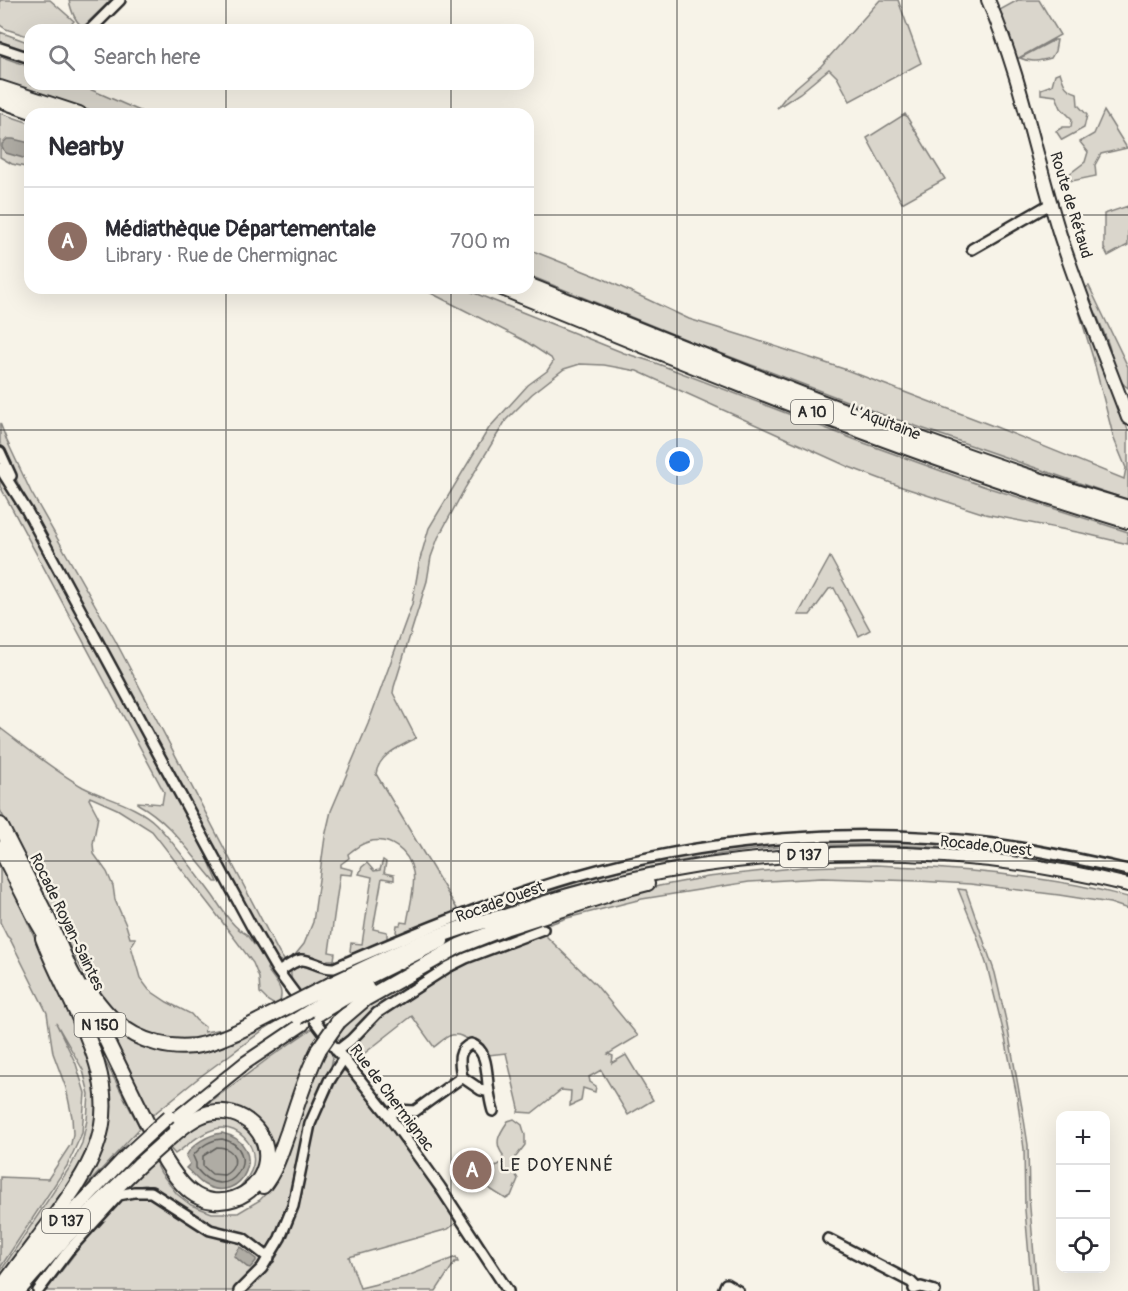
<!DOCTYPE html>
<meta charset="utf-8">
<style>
:root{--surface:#fff;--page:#f7f7f7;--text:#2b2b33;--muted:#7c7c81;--line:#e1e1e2;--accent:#2563eb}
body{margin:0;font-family:Pangolin,sans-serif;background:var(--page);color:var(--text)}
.controls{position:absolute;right:18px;bottom:18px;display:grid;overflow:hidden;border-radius:12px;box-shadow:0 6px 24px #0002}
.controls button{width:54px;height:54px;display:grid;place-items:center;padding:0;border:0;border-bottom:2px solid var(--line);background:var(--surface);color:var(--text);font:30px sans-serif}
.you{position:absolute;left:680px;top:462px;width:21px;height:21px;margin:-15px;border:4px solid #fff;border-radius:50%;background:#1a73e8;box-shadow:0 0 0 9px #1a73e833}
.badge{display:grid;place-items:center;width:39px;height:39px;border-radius:50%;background:var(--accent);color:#fff;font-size:20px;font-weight:700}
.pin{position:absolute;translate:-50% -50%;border:3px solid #fff;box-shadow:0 2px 6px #0006}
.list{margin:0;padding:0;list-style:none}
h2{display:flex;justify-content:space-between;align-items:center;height:78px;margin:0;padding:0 24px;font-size:26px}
h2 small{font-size:20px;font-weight:400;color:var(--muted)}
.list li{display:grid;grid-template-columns:39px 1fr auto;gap:18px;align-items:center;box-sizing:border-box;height:108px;padding:0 24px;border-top:2px solid var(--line)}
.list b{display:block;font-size:22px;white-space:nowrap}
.list p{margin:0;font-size:20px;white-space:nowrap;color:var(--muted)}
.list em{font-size:20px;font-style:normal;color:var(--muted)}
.icon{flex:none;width:33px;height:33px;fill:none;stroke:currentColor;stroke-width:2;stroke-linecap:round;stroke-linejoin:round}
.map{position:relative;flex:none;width:1128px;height:1291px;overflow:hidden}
.search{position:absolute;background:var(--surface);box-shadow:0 6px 24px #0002;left:24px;top:24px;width:510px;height:66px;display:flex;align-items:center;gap:15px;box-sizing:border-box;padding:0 21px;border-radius:18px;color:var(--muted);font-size:22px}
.panel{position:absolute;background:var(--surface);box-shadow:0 6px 24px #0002;left:24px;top:108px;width:510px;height:186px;border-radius:18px}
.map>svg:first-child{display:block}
.green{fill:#dad6cc;stroke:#82807c;stroke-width:1.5}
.water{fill:#afaca4;stroke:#7a7874;stroke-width:1.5}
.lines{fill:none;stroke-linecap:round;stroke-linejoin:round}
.shore{stroke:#605f5b;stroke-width:1.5}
.minor-casing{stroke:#2b2b2b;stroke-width:14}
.major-casing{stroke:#2b2b2b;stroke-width:16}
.highway-casing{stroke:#2b2b2b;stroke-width:18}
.minor{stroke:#f7f3e8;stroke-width:9}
.major{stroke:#f7f3e8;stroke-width:12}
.highway{stroke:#f7f3e8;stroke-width:14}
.major-bridge-casing{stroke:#2b2b2b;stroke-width:16;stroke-linecap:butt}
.highway-bridge-casing{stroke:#2b2b2b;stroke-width:18;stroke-linecap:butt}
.major-bridge{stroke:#f7f3e8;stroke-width:12}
.highway-bridge{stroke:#f7f3e8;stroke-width:14}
.grid{fill:none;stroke:#2b2b2b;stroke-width:1.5;stroke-opacity:0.55}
.labels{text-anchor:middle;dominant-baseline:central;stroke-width:5;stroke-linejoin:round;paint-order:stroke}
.shield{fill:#f7f3e8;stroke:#686764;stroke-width:1.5}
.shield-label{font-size:15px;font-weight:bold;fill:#2b2b2b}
.street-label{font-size:16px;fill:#2b2b2b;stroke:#f7f3e8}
.neighbourhood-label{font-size:18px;letter-spacing:1.5px;fill:#2b2b2b;stroke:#f7f3e8}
</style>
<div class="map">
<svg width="1128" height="1291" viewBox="0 0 1128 1291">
<rect width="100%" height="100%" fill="#f7f3e8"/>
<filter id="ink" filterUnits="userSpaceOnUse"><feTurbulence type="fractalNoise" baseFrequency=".0167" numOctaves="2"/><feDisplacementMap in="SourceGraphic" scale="12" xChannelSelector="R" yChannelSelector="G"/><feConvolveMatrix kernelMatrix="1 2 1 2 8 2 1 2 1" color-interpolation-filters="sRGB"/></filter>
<g filter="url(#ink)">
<path class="green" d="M0,0h50l24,21 -8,9h-36v7l-24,-8 -6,-4z
M69,0h42l-28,27c-9,-6 -12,-17 -14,-27z
M880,0h18l23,63 -71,38 -13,-24 -8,-8 -29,24 -23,15 10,-13 34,-29z
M1018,0h21l21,35 -43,24 -19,-48z
M0,32l30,11v9l-30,-7z
M1054,40h3l-2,11 -4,7c-11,3 -21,5 -31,0z
M0,56l30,11v17h48l69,30h-47l-100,-32z
M1060,72c4,12 4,17 17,21l1,12 9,10 -3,13 -22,12 -6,-9 7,-4h8l1,-8 -11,-11 -5,-12 -15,-2v-5l11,-4 3,-11z
M1104,111l23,37 -26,6 -6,11 1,11 -24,5 -4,-6 17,-13 3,-10 -8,-10 14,-8z
M0,113l30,10v45l-18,-4 -12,-7z
M905,114l40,65 -43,24 -35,-65z
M1128,206v39l-20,11 -4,-8v-34z
M528,249l78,31 83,39 61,19 94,31 152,58 128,52 2,-11 -12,-29 -21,-81 -19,-63 4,-2 50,137v70l-250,-87 -176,-67 -174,-71z
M1089,286l39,81v21c-13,-9 -15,-28 -19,-42 -7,-20 -16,-39 -24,-58z
M421,288h41l162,65 29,9 211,81 119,43 145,46v12l-46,-11 -97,-19 -83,-27 -53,-20 -212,-96 -33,-6 -24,-1 -16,5 -32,25 -26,26 -41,68 -27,50 -7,19 -4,24 -33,106 -1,6 23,45c-16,9 -37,16 -40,36l83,138 -104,43 -5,-4 1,-8 11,1 10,-67 -13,-3 3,-7 5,-4 7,8 6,-1 3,-10 3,2 -2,11 10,2v5l-12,-2 -9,51 14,3v6l11,-4 -2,-2 1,-7h3l1,-3 6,1c2,-14 9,-37 6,-51 -4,-21 -24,-36 -45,-30 -8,2 -14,7 -20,12l1,4 -8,6v3l12,3 -1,5 -12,-1 -11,78 6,1 -1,7h-6l-5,3 -8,-4 -24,1 13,-16 9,-22 12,-85 6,-26 37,-87 44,-120 8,-45 9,-31 60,-100 39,-43 19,-14 6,-9 -2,-4 -26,-17z
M0,423l7,18 24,51 84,148 164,313 6,8 -3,1 -7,-4 -244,-446 -31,-69z
M0,475l33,54 171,321 14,32h-3c-24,-27 -44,-60 -77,-78v-2l24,2 2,-12 -164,-306z
M830,557l40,73 -11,6 -25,-48 -5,1 -19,26h-12z
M0,728c27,20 53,42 83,59 23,12 54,18 73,37 21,22 39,48 57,72 9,13 19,31 33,38l23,30 -2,5c10,15 19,20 11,38l-10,-6 -8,-8 -1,-15 -6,-15 -39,-52 -62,-80 -35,-22 -27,-12 -1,2 9,17 -5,28 1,10 13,18 6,14 2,14 11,25 4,13h5v2l-4,6 9,32 9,12 18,12 24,12 5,6 9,7 -1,5 19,-3 10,-4 3,3 -37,14 -39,-2 -34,-16 -28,-27 -12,-19 -86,-168z
M894,840l117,10 28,6h8l81,17v7c-111,-31 -230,-40 -345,-33 -59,4 -117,16 -174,30 -42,10 -85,22 -125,38 -21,8 -42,18 -62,27 -40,18 -80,36 -120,53 -7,-8 -14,-16 -10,-27l9,-5 28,8 95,-38 95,-35 70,-22 113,-25 53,-6z
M0,865l13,25 80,175 7,41 -8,45 -16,30 -76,99v-8l72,-108 10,-21 5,-23 2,-26 -6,-24 -27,-47 20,41 9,29 -3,40 -15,33 -67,102v-91l48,2 23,-35 2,-10 -1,-17 -6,-29 -13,-35 -6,-40 -37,-74 -3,-3 -7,-14z
M876,865c63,3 126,7 189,18 21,3 42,9 63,14v12l-18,-6 -51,-8 -89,-11 -52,-3 -96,-3 -73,4 -107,17 -75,19 -69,24 -89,45 -24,15 -22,19 -20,20 -8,-3 18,-20 15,-13 58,-35 65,-33 74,-26 94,-25 49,-9 95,-10z
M958,889l8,1 29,83 12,52 16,88 5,32 1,51 8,95h-5l-7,-81 -1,-61 -7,-53 -12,-58 -18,-72 -11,-33z
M543,933l53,52 42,51 -30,18 5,2 -1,7 14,-8 27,45 -25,15 -27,-45 -12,7 1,5 6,4 -1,6 -12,-4 -2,13 -11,5 1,-15 -10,-1 -29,23 -14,-1 1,-4 -13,-55 -18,2 -5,-10 -7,-6c-7,1 -9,0 -15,-3 -11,-5 -19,5 -27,11l-22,-31 -56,44 -8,-11 22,-26 86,-57z
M296,1009l-30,19 -65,48 -51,41 -43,-88 5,-4 65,24z
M313,1028l9,11 -52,132 -7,-38 -61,-25 67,-50z
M329,1048l4,9 -2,10 -9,16 -9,24 -9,29 -11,56 -10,35 -15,24 -53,-22 -19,-12 -36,-26 -15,-6 -20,3 29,-29 7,14 16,21 14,11 21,8h26l22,-13 11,-12 10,-17 23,-70 18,-43z
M102,1059h2l36,69 -52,56 -8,5 13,-25z
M343,1071h6l29,36 69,101 9,15 -8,6 -99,28 11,31 45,-11 51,-20 2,5h-3l-19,29h-188l8,-8 21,-27 11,-24 13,-37 7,-34 4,-30 26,-53z
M213,1117l21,1 22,17 6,29 -10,19 -14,6c6,-7 13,-14 15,-24 4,-21 -16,-41 -38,-36 -15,4 -27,16 -40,25l-7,-8 20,-17z
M514,1119l8,6 3,10v10l-10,13 -3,10 6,11 -7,17 -5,3 -24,-15 -2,-5 22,-17 1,-7c-10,-13 -3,-22 5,-34z
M135,1195l14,1 95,46 16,15 -1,9 -24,25h-189l60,-78 15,-13z"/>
<path class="water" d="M7,139h6l17,4v17l-24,-7 -4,-5v-4z
M222,1133c49,11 21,75 -19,51 -6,-4 -11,-11 -17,-16l4,-4 -4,-8c7,-13 22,-21 36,-23z
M240,1247l16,12v2l-6,7 -3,-1 -13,-11z"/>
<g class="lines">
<path class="shore" d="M222,1139c44,10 7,72 -26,29v-5l-3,-7c7,-9 17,-16 29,-17z
M217,1147c20,0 24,20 7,28l-12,-1 -9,-8v-10z"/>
<defs>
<path id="minor" d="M90,30l30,-30
M0,48l30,10
M972,249l80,-46
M0,452l11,24
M0,468l27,43 226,418 24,41 47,63
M279,972c6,-4 14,-11 22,-12 9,-1 20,9 33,8 79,-35 160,-68 242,-92 133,-39 282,-50 418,-32 45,6 90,16 134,26
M331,1043l58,73 51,71 68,104
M337,1051l14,-11 26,-27 71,-46 18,-9 77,-29
M462,1077l19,13 8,2
M389,1116l7,-6 19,1 47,-34c-2,-13 -6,-27 9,-33 18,6 15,32 18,48 1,6 2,13 4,19
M828,1239l83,43 6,6
M914,1289l7,-2 14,4
M38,1291l30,-40 51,-56 15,-3h17l59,38 33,8 26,20
M239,1291l23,-23 18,-30 13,-32 17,-82 19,-43 15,-23
M723,1291l3,-7 12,7"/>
<path id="major" d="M988,0c33,75 47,156 72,235 20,62 45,122 68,183
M598,897l50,-13
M494,920c199,-76 428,-86 634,-35
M339,992l103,-51
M342,1000l25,-13
M172,1122l73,-59 58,-39
M8,1291l64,-78 56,-59"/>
<path id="highway" d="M0,88l79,26
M0,100l40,14
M528,285c198,80 395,162 600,223
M502,288c80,32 160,66 240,97 127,50 255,97 386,136
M0,825l48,94 22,51 27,51 68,139c7,11 15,24 26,32 25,20 66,6 74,-26 8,-32 -24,-61 -56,-53 -16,4 -29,16 -42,27
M0,848l36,71 15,26
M330,985c55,-26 113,-56 172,-68
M88,989c8,11 16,23 27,32 23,21 59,31 90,23 29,-8 57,-25 84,-38
M338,1022l27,-23 94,-53 48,-19 99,-32
M263,1186c13,-16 18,-35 25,-54 9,-28 18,-57 31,-83
M0,1290c17,-24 35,-47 52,-70 37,-51 65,-90 45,-156 -13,-44 -38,-84 -54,-126
M18,1291l49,-56 73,-71"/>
</defs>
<use href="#minor" class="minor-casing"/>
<use href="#major" class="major-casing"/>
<use href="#highway" class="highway-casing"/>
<use href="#minor" class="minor"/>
<use href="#major" class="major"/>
<use href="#highway" class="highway"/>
<defs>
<path id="major-bridge" d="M319,1014l23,-14
M298,1018l41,-26
M128,1154l41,-38"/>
<path id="highway-bridge" d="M289,1006l41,-21
M319,1049l19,-27
M140,1164l27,-24"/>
</defs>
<use href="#major-bridge" class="major-bridge-casing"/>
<use href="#highway-bridge" class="highway-bridge-casing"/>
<use href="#major-bridge" class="major-bridge"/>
<use href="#highway-bridge" class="highway-bridge"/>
</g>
</g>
<path class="grid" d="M226,0v30M451,0v30M677,0v1291M902,0v1291M226,84v30M451,84v30M0,215h30M528,215h600M226,288v1003M451,288v1003M0,430h1128M0,646h1128M0,861h1128M0,1076h1128"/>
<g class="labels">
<g class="shield">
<rect x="791" y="400" width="42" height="24" rx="4.5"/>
<rect x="780" y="843" width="48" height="24" rx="4.5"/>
<rect x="74.5" y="1013" width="51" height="24" rx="4.5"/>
<rect x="42" y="1209" width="48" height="24" rx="4.5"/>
</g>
<g class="shield-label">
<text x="812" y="412">A 10</text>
<text x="804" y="855">D 137</text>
<text x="100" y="1025">N 150</text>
<text x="66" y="1221">D 137</text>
</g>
<g class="street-label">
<text transform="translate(1071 205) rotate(73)">Route de Rétaud</text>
<text transform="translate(885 422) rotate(21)">L'Aquitaine</text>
<text transform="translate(986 846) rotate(6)">Rocade Ouest</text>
<text transform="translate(500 902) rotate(-20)">Rocade Ouest</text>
<text transform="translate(67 922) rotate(64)">Rocade Royan-Saintes</text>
<text transform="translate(392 1098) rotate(53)">Rue de Chermignac</text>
</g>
<g class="neighbourhood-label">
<text x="557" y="1165">LE DOYENNÉ</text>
</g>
</g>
</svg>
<div class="controls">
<button>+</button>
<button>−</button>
<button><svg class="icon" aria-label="locate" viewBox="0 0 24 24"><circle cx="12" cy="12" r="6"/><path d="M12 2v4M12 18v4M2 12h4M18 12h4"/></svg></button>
</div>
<div class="you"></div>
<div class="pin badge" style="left:472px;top:1170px;background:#8d6e63">A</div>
<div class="search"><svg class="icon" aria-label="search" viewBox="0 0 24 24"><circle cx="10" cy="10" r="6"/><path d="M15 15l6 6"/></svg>Search here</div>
<section class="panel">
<h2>Nearby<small></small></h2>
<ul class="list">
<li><span class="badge" style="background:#8d6e63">A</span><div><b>Médiathèque Départementale</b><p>Library · Rue de Chermignac</p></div><em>700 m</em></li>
</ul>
</section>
</div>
